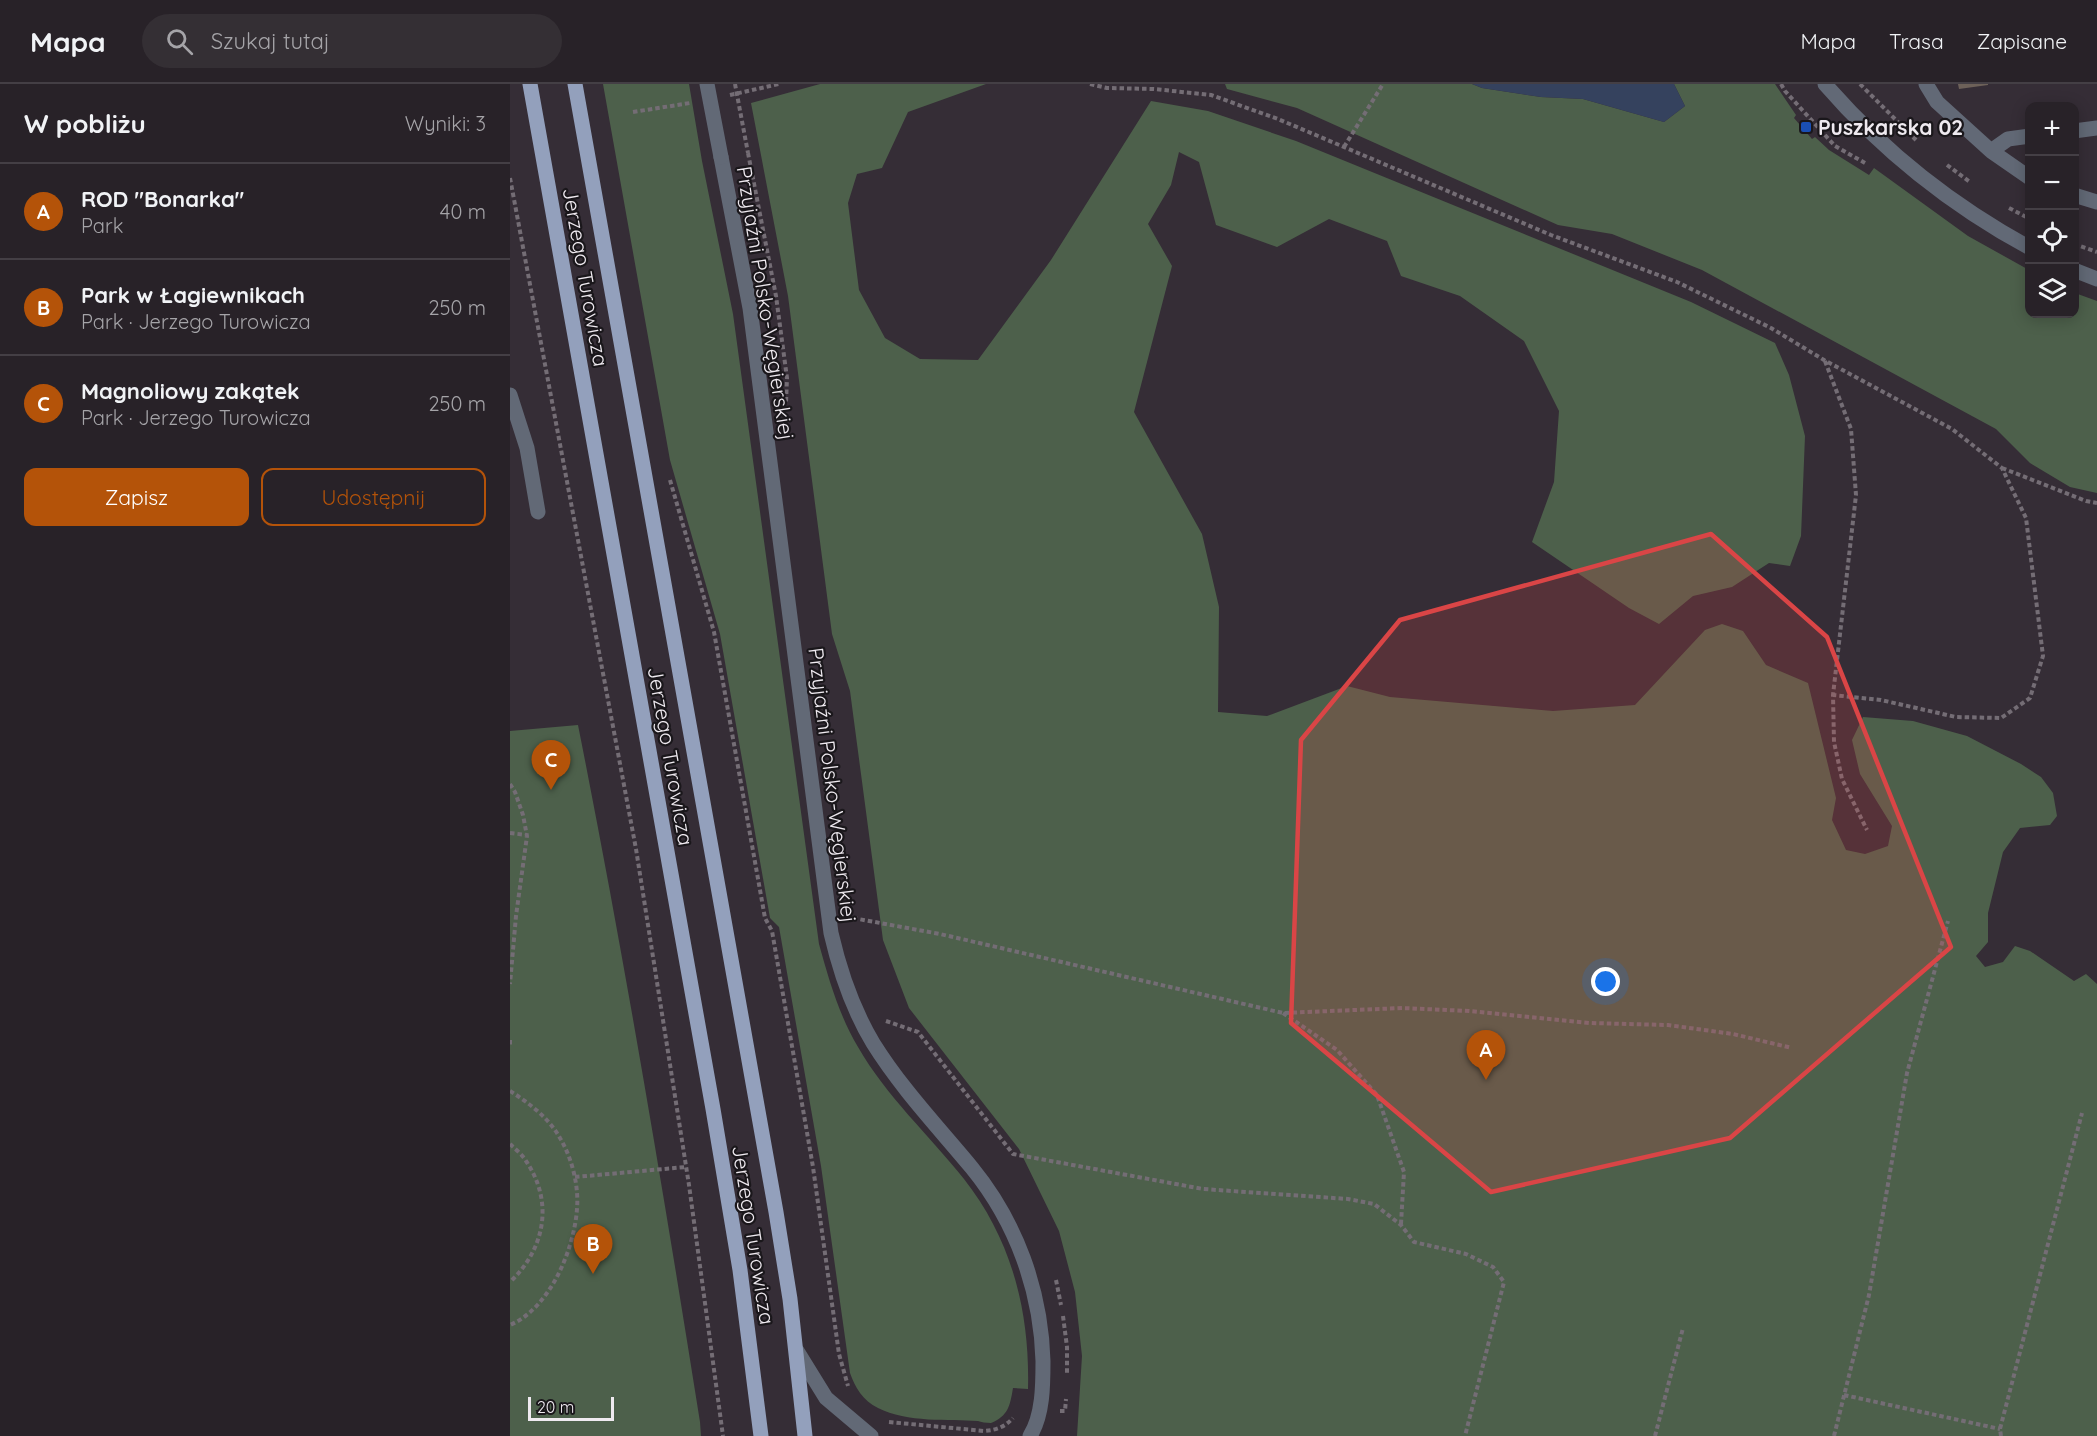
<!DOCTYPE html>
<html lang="pl">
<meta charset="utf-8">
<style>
:root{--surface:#282228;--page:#342f34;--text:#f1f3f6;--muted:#a5a4a8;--line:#443f45;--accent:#b45309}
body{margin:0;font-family:Quicksand,sans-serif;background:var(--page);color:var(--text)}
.controls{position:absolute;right:18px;top:18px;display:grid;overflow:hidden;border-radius:12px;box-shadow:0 3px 15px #0003}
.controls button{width:54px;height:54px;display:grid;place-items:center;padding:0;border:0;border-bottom:2px solid var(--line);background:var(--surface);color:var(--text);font:30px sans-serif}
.scale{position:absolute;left:18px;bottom:15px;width:86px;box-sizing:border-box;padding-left:6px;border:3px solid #efeaf0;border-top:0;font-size:16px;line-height:21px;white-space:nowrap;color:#efeaf0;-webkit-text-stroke:4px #1a171b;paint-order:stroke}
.you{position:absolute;left:1096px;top:898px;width:21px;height:21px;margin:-15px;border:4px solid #fff;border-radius:50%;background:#1a73e8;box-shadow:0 0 0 9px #1a73e833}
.badge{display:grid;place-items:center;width:39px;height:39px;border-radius:50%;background:var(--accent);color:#fff;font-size:20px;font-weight:700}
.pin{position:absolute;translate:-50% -50px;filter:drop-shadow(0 2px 3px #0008)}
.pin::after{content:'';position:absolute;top:32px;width:21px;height:18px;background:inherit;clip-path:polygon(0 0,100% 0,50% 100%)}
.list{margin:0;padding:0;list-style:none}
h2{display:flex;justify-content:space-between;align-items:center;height:78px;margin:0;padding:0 24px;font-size:26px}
h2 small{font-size:20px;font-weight:400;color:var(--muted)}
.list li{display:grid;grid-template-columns:39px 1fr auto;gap:18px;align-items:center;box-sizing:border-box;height:96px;padding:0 24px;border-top:2px solid var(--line)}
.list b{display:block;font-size:22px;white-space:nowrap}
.list p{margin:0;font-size:20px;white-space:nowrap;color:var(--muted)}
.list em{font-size:20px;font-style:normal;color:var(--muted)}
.actions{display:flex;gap:12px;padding:18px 24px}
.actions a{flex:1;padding:14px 0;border:2px solid var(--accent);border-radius:12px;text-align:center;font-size:21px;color:var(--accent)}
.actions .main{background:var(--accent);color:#fff}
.icon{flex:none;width:33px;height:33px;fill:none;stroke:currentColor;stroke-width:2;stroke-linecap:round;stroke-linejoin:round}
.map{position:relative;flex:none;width:1587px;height:1352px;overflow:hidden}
header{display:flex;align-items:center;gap:36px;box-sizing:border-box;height:84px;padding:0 30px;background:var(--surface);border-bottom:2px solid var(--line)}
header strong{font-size:28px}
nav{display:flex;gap:33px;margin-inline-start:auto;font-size:21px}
.search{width:420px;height:54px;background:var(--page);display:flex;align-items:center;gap:15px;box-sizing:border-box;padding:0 21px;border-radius:33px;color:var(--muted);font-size:22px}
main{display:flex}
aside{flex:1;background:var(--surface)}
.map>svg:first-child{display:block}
.green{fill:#4d604b}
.water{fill:#35425e}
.building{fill:#6d6159}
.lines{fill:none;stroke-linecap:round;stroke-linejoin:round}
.path{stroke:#746d75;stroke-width:4;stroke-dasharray:4.5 3;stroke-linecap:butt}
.minor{stroke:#626976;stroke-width:15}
.major{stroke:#93a0bc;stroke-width:15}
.path-bridge{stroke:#746d75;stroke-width:4;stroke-dasharray:4.5 3;stroke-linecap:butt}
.minor-bridge{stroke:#626976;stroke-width:15}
.marked{fill:#da4546;fill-opacity:0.2;stroke:#da4546;stroke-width:4.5;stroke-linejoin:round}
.transit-dot{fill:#1a4fb4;stroke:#1a171b;stroke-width:2}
.labels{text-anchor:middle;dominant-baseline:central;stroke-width:4.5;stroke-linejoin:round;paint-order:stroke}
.poi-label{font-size:21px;font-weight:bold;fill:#efeaf0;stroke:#1a171b;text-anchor:start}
.street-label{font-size:21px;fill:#efeaf0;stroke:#1a171b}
</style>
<header>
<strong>Mapa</strong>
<div class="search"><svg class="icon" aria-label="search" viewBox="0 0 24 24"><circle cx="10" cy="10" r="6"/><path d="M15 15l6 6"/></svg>Szukaj tutaj</div>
<nav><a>Mapa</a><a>Trasa</a><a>Zapisane</a></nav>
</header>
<main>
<aside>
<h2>W pobliżu<small>Wyniki: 3</small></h2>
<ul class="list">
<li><span class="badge">A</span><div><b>ROD &quot;Bonarka&quot;</b><p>Park</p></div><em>40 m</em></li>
<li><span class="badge">B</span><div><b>Park w Łagiewnikach</b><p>Park · Jerzego Turowicza</p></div><em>250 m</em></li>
<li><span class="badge">C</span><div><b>Magnoliowy zakątek</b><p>Park · Jerzego Turowicza</p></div><em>250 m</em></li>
</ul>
<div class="actions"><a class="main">Zapisz</a><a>Udostępnij</a></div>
</aside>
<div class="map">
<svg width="1587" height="1352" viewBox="0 0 1587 1352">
<rect width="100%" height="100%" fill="#352d36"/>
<path class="green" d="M93,0h86l13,77 31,153 86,630c10,36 20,71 39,103 28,49 71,88 106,132 48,61 66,133 64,210l-15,-1c-3,18 -5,28 -22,35 -5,0 -10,-1 -13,-2 -29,-2 -71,2 -100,-13 -15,-7 -23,-21 -28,-35l-29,-207 -42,-239 -9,-9 -50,-284 -50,-174z
M310,0h166l-78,28 -26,56 -25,6 -9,29 11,87 26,48 35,21 58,1 73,-100 100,-159 57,10 88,30 395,161 84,41 14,32 16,61 -4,100 -11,30 -21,-3 -37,24 -39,9 -34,28 -30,-16 -97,-66 22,-60 5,-71 -35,-70 -64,-45 -59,-20 -14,-35 -58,-22 -52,28 -61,-22 -17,-63 -20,-10 -8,33 -23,39 24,42 -38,146 68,122 17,73 -1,105 49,4 80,-30 43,11 163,14 82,-6 70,-75 17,-6 21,7 23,34 42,18 28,115 -4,22 14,30 19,4 23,-8 4,-20 -32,-52 -8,-34 11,-23 50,4 54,15 54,28 20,13 12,16 4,23 -7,9 -30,3 -17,24 -15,61v29l-12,14 9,11 18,-5 12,-16 15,5 44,30 12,-7 11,10v452h-1020l5,-80 -7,-64 -16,-61 -40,-82 -110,-141 -26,-68 -33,-249 -18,-57 -44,-338 -37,-193z
M715,0h247l10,4 59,9 42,2 81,23 21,-16 -11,-22h101l21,31 -2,3 18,21 3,-2 14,13 40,25 5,-7 94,68 61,34 1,44h44l1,-21 22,8v192l-27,-6 -40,-24 -34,-34 -294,-159 -90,-36 -54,-9 -261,-117 -70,-19z
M68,641c46,231 85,464 122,697l1,14h-191v-705z"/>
<path class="water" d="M962,0h202l11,22 -21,16 -81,-23 -42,-2 -59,-9z"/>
<path class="building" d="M1448,0h30v1l-29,4z"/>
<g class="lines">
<path class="path" d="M580,0l17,4 47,1 57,6 67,24 273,116 126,47 94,46 53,32 128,69 50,39 24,50 17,138 -13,42 -29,20 -45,-1 -75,-17 -48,-5
M1271,0l4,7 50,55 30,17
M1350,0l56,56
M220,11l49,-11
M123,28l57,-9
M834,63l39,-63
M238,69l28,143 11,82 -1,25
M1437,81l23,17
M0,94l126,671 53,336 34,251
M1499,124l21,11
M1564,160l23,8
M1315,277l26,68 5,66 -23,200 1,47 8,37 25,51
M1492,384l84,33 11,2
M160,396l44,152 51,286 7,13 41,236 26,187 9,32
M0,700l5,8 8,23 4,21 -11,80 -6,68
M0,749l17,2
M343,834l87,16 343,79 119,-5 67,3 120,12 79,2 65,9 59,14
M773,929l54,37 40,45 27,77 -3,52
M376,937l32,11 95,122 190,35 145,10 26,5 27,21 13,17 52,12 27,13 11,15 -39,154
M0,956v5
M0,1007c19,12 39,27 50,47 12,20 19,48 17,71 -3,41 -27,99 -67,116
M0,1060c5,5 12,10 16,17 28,41 19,88 -16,121
M65,1093l111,-10
M546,1196l5,25
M553,1232l4,31v27
M1334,1311l156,34
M550,1327h5l1,-12
M379,1338l95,9c12,-1 21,-4 29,-13
M1145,1352l28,-108
M1324,1352l35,-141 38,-222 41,-152
M1491,1352l-1,-7 82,-316"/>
<path class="minor" d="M1315,0c58,67 126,121 205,164
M1416,0l11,18 54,49 39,27
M1564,47l23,-3
M1481,67l17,-12 22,-3
M211,73l29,151 81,625c9,39 21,75 42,110 28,45 65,84 99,125 44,54 69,122 71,193 0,24 0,54 -13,75
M1564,111l23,7
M1564,186l23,9
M0,311l17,53 11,64
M287,1267l29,47 45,38"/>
<path class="major" d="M20,0l183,1025 27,161 21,166
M65,0l201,1128 14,87 15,137"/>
<path class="path-bridge" d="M225,0l13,69"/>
<path class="minor-bridge" d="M197,0l14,73"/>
</g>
<path class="marked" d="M1201,450l116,103 124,310 -221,191 -239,54 -200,-169 10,-283 99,-120z"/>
<rect class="transit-dot" x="1290" y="37" width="12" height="12" rx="3"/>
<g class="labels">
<g class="poi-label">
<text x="1308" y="43">Puszkarska 02</text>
</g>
<g class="street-label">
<text transform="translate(76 193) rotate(80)">Jerzego Turowicza</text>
<text transform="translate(256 219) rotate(81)">Przyjaźni Polsko-Węgierskiej</text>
<text transform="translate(161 672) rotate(80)">Jerzego Turowicza</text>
<text transform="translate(323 701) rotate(83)">Przyjaźni Polsko-Węgierskiej</text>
<text transform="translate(244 1151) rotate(81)">Jerzego Turowicza</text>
</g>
</g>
</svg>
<div class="controls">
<button>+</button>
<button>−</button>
<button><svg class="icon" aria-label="locate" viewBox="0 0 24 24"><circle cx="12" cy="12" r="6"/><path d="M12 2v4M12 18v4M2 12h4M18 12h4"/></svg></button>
<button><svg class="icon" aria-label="layers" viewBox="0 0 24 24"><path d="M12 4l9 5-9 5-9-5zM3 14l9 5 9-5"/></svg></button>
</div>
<div class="scale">20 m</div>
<div class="you"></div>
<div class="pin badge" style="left:976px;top:996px">A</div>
<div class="pin badge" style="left:83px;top:1190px">B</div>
<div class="pin badge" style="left:41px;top:706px">C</div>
</div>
</main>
